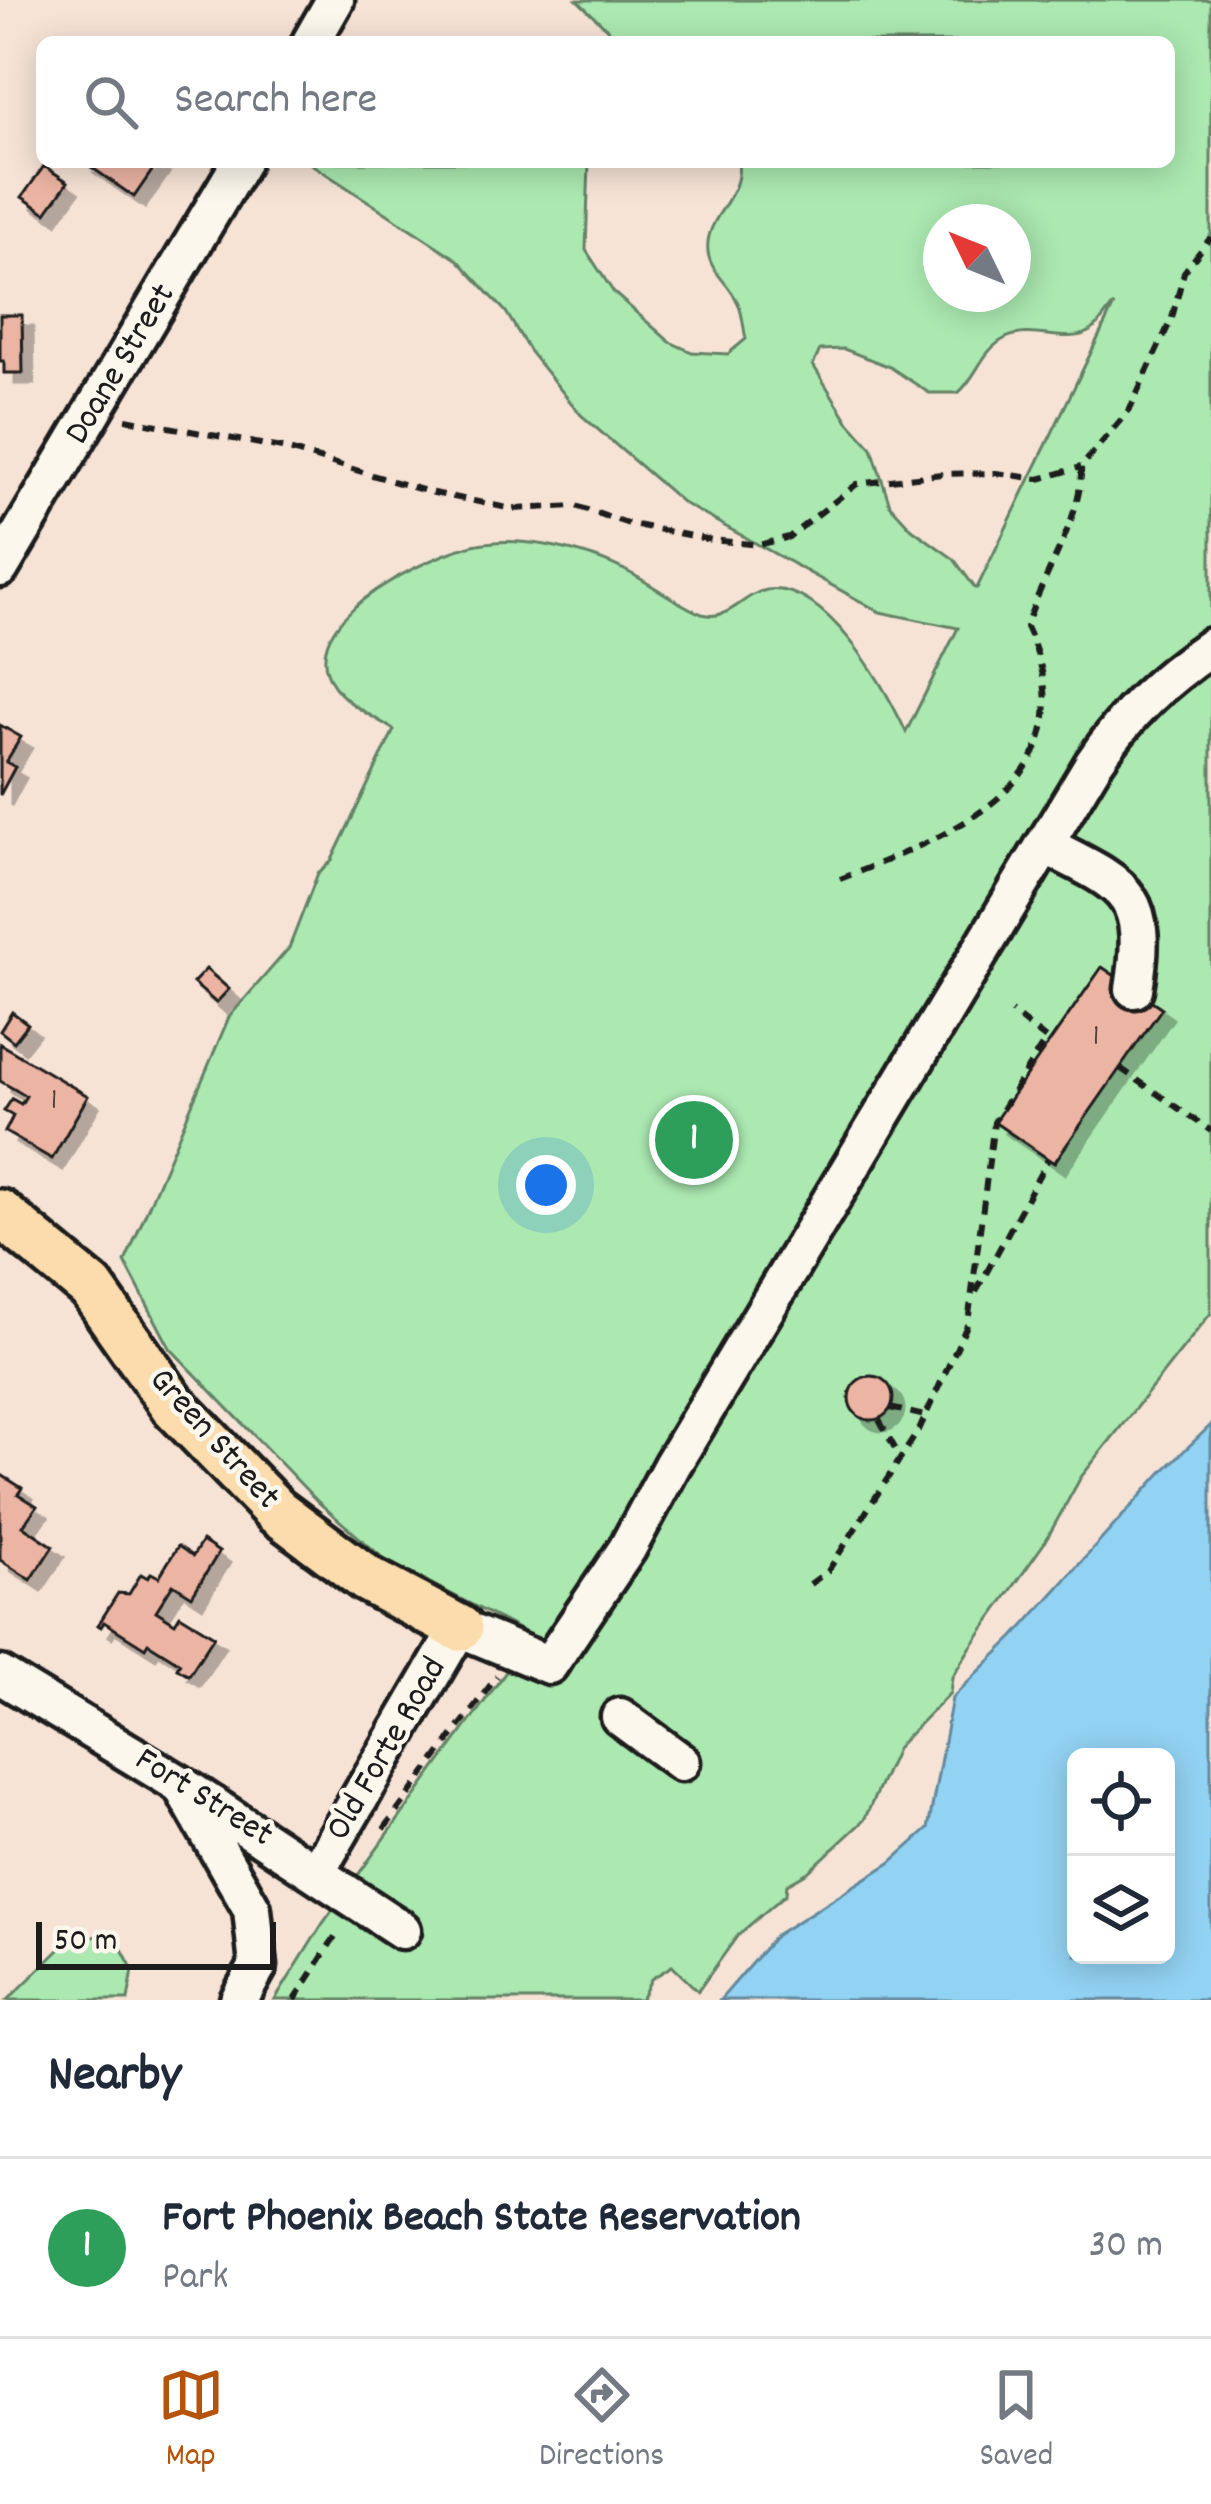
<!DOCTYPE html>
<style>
:root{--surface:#fff;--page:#f2f2f3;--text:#1f2937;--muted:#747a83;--line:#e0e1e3;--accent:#b45309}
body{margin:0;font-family:Dekko,sans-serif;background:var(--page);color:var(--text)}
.controls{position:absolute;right:36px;bottom:36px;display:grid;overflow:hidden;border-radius:18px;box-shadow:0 6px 30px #0003}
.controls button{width:108px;height:108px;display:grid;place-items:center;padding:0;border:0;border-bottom:3px solid var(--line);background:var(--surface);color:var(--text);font:60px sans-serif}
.compass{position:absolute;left:923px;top:204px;width:108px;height:108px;border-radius:50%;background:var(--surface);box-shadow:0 6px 30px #0003;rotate:313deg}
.scale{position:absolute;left:36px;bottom:30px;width:240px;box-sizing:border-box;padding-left:12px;border:6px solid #1c1c1c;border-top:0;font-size:33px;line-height:42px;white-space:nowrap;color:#1c1c1c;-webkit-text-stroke:9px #fbf7ec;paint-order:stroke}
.you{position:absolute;left:546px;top:1185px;width:42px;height:42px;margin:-30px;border:9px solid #fff;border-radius:50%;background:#1a73e8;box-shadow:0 0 0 18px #1a73e833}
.badge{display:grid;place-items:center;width:78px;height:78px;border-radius:50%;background:var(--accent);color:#fff;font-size:39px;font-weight:700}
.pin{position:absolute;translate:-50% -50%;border:6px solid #fff;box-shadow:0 3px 12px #0006}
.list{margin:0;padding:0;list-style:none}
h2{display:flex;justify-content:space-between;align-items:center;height:156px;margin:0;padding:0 48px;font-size:51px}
h2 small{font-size:39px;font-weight:400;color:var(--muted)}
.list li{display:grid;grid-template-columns:78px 1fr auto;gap:36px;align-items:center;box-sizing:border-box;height:180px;padding:0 48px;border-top:3px solid var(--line)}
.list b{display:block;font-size:45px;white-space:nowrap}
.list p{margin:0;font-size:39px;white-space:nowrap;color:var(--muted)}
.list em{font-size:39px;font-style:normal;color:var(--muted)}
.icon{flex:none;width:66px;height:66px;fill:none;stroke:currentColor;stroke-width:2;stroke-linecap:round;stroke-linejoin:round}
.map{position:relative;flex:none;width:1211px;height:2000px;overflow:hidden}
.search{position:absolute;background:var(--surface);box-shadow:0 6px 30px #0003;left:36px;right:36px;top:36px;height:132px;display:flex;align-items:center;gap:30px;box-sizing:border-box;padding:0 42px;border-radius:18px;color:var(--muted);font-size:45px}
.sheet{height:336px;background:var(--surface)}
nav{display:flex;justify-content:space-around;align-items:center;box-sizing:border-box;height:168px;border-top:3px solid var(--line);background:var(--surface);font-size:33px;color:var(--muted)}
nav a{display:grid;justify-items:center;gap:6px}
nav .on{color:var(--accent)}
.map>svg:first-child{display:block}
.green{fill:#abe9b1;stroke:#648266;stroke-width:3;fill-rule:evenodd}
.water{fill:#92d2f3;stroke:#63899d;stroke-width:3;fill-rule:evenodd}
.building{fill:#ecb4a3;stroke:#1c1c1c;stroke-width:3;filter:url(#shadow)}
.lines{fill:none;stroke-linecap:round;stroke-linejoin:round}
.minor-casing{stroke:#1c1c1c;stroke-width:45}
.major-casing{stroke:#1c1c1c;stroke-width:54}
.path{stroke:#1c1c1c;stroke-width:6;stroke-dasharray:12 9;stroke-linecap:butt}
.minor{stroke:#fbf7ec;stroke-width:36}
.major{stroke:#fcdcac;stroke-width:45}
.labels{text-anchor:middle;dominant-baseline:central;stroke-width:9;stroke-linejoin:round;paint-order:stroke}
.number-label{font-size:30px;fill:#50423e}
.street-label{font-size:36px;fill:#1c1c1c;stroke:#fbf7ec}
</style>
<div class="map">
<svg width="1211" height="2000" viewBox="0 0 1211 2000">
<defs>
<filter id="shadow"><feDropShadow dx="11" dy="11" stdDeviation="0" flood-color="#0004"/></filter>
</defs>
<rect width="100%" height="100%" fill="#f6e3d6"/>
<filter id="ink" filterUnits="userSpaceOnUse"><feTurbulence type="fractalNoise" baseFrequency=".00833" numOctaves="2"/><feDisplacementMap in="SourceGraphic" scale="24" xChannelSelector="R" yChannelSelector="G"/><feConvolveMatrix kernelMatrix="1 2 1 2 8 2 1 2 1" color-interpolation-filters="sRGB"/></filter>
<g filter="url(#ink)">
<path class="green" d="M577,0h634v1313l-130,164 -36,65 -75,106 -18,29 -2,16 -53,54 -33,73 -56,52 -21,12 -1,10 -48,41 -40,56 -26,-25 -21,13 -10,21h-366l48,-77 209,-287 -148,-77 -66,-57 -148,-154 -45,-86 104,-245 60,-69 29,-75 13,-11 63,-132c-22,-15 -58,-29 -67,-58 -20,-60 103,-116 146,-127 22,-5 50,-4 73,0 27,5 61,15 86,29 19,10 52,34 70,40 28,8 40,-20 65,-24 59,-8 118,97 139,142l52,-104 -78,-16 -197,-109 -102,-88 -51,-63 -24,-40 -48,-52 -150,-98h281l-3,88 28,43 56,49 22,10 36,2 18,-15c-3,-12 -3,-27 -9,-38 -11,-22 -32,-32 -29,-59 3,-29 35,-47 30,-80h431v-120h-548zM941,222h72v72h-72zM1114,305l-137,283h-2l-21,-29 -42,-30 -22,-24 -18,-57 -24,-27 -35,-56 7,-15 24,-1 46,18 39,26h29c20,-16 22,-42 48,-55 26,-13 59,7 83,-6 10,-5 17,-20 25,-27z
M113,1932l20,38 -5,30h-120l57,-56z"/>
<path class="water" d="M1211,1425v575h-491l56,-65 114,-72 38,-34 24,-131 62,-61 148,-165zM1076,1757h90v198h-90z"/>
<path class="building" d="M84,162h74l-24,35z
M44,166l24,16 -22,31 -24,-16z
M0,315h22l1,58h-19v-12h-4z
M0,725l21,12 -15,25 9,5 -15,28z
M1102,967l60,41 -108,155 -60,-41z
M206,969l23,20 -13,14 -23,-20z
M12,1012l16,12 -14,18 -14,-11z
M0,1044l88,52 -36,63 -47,-27 8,-16 -9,-5 8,-12 9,5 5,-8 -26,-15z
M849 1398a22 22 0 1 1 44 0a22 22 0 1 1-44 0Z
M0,1474l22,14 -4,6 19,12 -14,20 30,20 -22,34 -31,-20z
M202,1541l17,11 -27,44 -19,-12 -17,27 19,12 5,-8 34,21 -25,39 -12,-7 3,-5 -32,-20 -3,5 -41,-26 -3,5 -3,-2 20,-32 11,1 12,-20 7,4 3,-5 8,4 19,-31 15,10z"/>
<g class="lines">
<defs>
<path id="minor" d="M311,42l24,-42
M0,568l241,-406
M1045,845c81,41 105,47 89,144
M0,1675l180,109 222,146
M620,1717l61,45
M183,1788l69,121 6,57 -19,34
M317,1871l142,-243 90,37 78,-116 45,-84 421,-701c35,-52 67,-82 118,-117"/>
<path id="major" d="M0,1213l91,75 82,117 103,106 91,68 92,49"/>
</defs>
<use href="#minor" class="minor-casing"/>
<use href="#major" class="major-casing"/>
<path class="path" d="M126,419l156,29 147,44 84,17 63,-3 50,17 86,17 47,5 30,-8 68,-53 85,-10 54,-1 43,6 42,-12
M840,879c114,-45 259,-99 186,-252 15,-50 57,-109 55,-160l49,-58 42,-91 12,-46 27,-35
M1120,1068l91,63
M976,1292l72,-133
M890,1408l35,8
M879,1420l21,37
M810,1584l18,-13 92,-143 48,-105 26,-201 52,-83 -35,-27
M384,1829l113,-153
M295,2000l44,-70"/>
<use href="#minor" class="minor"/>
<use href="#major" class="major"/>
</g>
</g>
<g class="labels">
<g class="number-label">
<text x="1096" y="1038">1</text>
<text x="54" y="1102">1</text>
</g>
<g class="street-label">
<text transform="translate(122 365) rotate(-59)">Doane Street</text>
<text transform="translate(213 1440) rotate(48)">Green Street</text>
<text transform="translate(388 1750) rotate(-60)">Old Forte Road</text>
<text transform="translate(203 1799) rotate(32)">Fort Street</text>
</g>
</g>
</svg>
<div class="controls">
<button><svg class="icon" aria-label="locate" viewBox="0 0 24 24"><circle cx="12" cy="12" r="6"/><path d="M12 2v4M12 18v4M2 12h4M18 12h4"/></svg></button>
<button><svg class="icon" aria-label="layers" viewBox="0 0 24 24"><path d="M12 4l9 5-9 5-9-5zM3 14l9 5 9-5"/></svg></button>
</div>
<svg class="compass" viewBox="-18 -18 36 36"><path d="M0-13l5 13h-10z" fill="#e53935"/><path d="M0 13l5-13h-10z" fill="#747a83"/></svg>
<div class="scale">50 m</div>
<div class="you"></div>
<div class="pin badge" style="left:694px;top:1140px;background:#2e9e5b">1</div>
<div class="search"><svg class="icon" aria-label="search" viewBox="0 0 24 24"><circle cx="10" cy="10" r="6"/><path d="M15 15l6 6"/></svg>Search here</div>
</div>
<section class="sheet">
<h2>Nearby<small></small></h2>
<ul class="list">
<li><span class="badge" style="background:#2e9e5b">1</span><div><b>Fort Phoenix Beach State Reservation</b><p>Park</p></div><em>30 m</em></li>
</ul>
</section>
<nav>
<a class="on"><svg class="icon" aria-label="map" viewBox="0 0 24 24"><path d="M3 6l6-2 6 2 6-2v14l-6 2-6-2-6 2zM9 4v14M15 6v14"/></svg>Map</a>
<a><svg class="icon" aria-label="directions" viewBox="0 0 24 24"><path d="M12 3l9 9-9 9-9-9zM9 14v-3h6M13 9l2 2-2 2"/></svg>Directions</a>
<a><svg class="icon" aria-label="saved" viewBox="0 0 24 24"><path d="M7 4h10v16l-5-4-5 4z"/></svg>Saved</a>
</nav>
